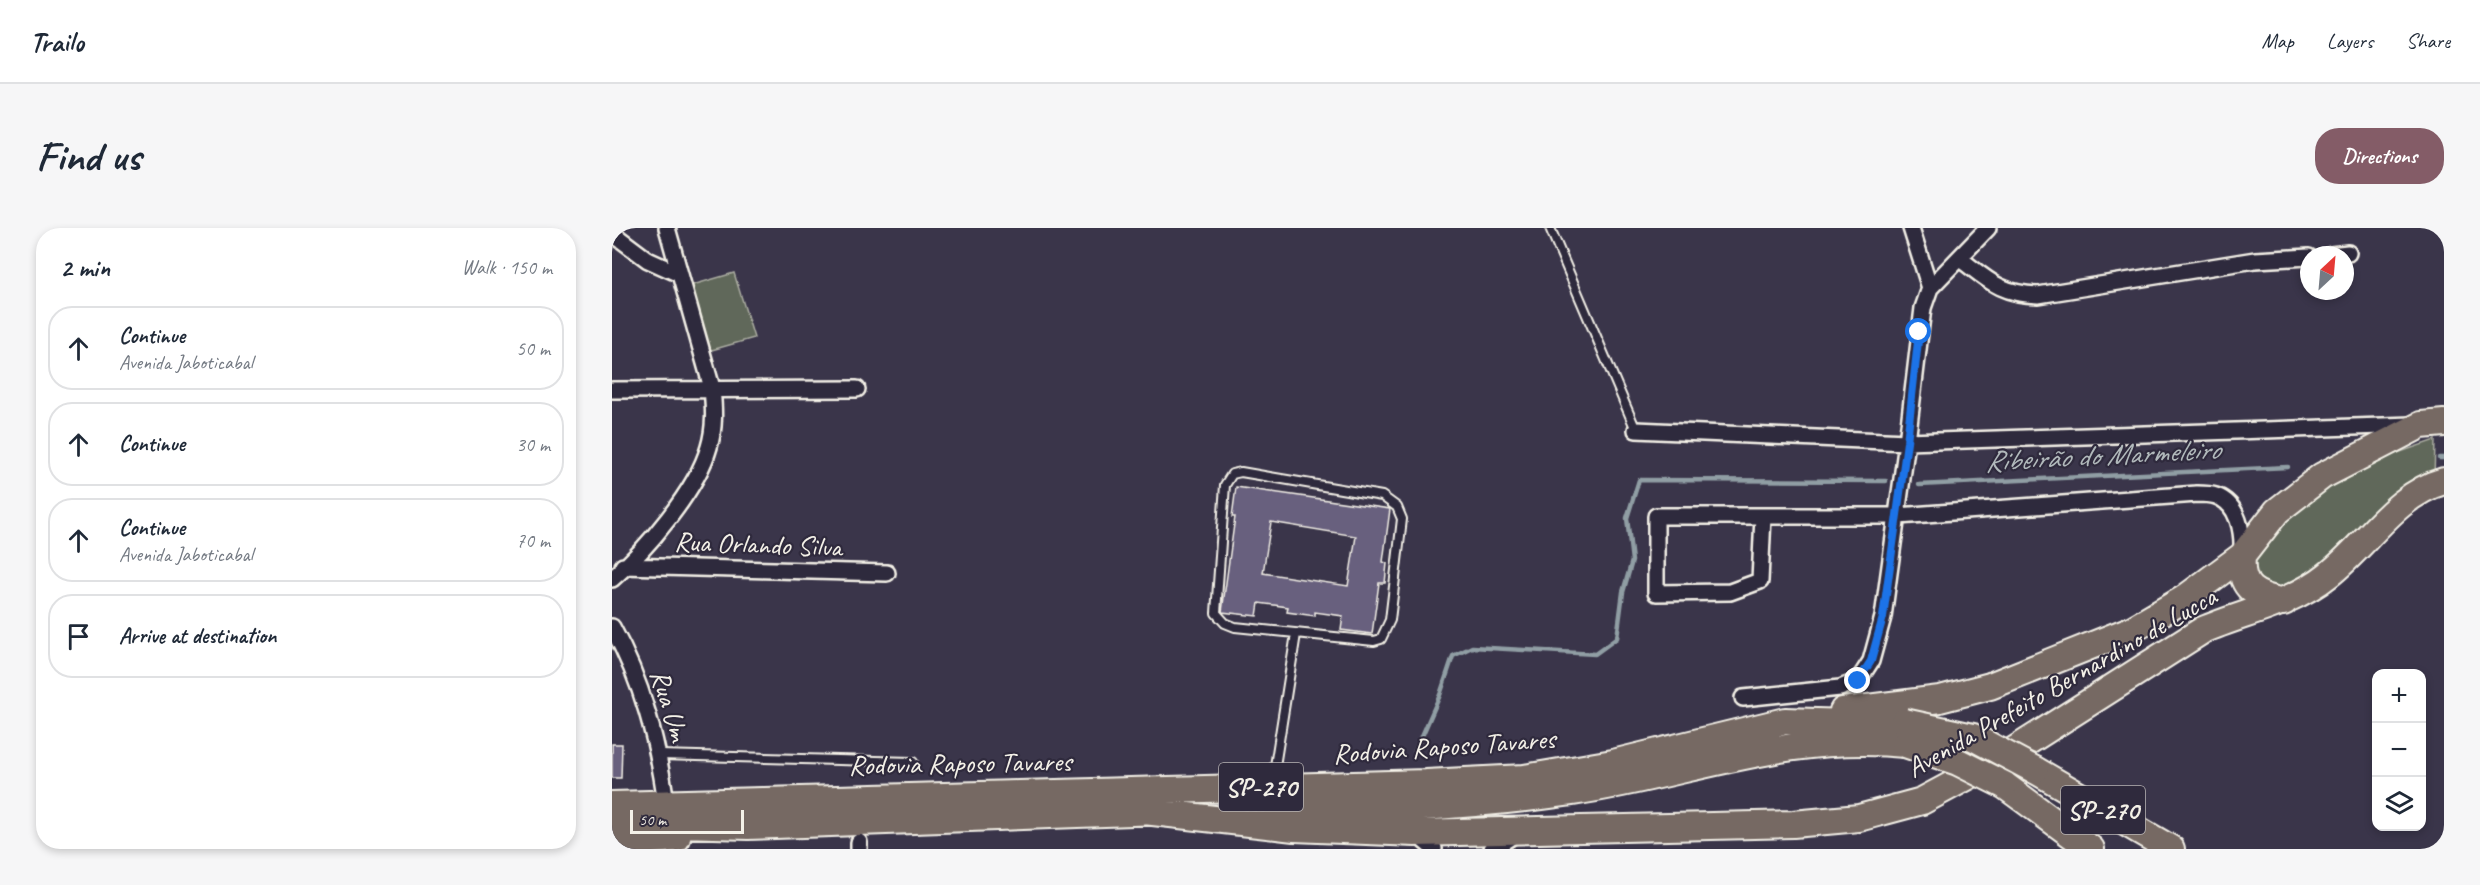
<!DOCTYPE html>
<meta charset="utf-8">
<style>
:root{--surface:#fff;--page:#f6f6f7;--text:#1f2937;--muted:#747a83;--line:#e0e1e3;--accent:#845c67}
body{margin:0;font-family:Caveat,sans-serif;background:var(--page);color:var(--text)}
.controls{position:absolute;right:18px;bottom:18px;display:grid;overflow:hidden;border-radius:12px;box-shadow:0 3px 9px #0003}
.controls button{width:54px;height:54px;display:grid;place-items:center;padding:0;border:0;border-bottom:2px solid var(--line);background:var(--surface);color:var(--text);font:30px sans-serif}
.compass{position:absolute;left:1688px;top:18px;width:54px;height:54px;border-radius:50%;background:var(--surface);box-shadow:0 3px 9px #0003;rotate:26deg}
.scale{position:absolute;left:18px;bottom:15px;width:114px;box-sizing:border-box;padding-left:6px;border:3px solid #f4f1e8;border-top:0;font-size:16px;line-height:21px;white-space:nowrap;color:#f4f1e8;-webkit-text-stroke:4px #2f2a3d;paint-order:stroke}
.stop{position:absolute;width:18px;height:18px;margin:-14px;border:4px solid #1a73e8;border-radius:50%;background:#fff}
.stop.end{background:#1a73e8;border-color:#fff;box-shadow:0 2px 6px #0008}
.list{margin:0;padding:0;list-style:none}
h2{display:flex;justify-content:space-between;align-items:center;height:78px;margin:0;padding:0 24px;font-size:26px}
h2 small{font-size:20px;font-weight:400;color:var(--muted)}
.list li{display:grid;grid-template-columns:39px 1fr auto;gap:18px;align-items:center;box-sizing:border-box;height:84px;margin:0 12px 12px;padding:0 12px;border:2px solid var(--line);border-radius:24px}
.list b{display:block;font-size:22px;white-space:nowrap}
.list p{margin:0;font-size:20px;white-space:nowrap;color:var(--muted)}
.list em{font-size:20px;font-style:normal;color:var(--muted)}
.icon{flex:none;width:33px;height:33px;fill:none;stroke:currentColor;stroke-width:2;stroke-linecap:round;stroke-linejoin:round}
.map{position:relative;flex:none;width:1832px;height:621px;overflow:hidden;border-radius:24px}
header{display:flex;align-items:center;gap:36px;box-sizing:border-box;height:84px;padding:0 30px;background:var(--surface);border-bottom:2px solid var(--line)}
header strong{font-size:28px}
nav{display:flex;gap:33px;margin-inline-start:auto;font-size:21px}
.intro{display:flex;align-items:center;justify-content:space-between;box-sizing:border-box;height:144px;padding:0 36px}
h1{margin:0;font-size:42px}
.button{padding:15px 27px;border-radius:24px;background:var(--accent);color:#fff;font-size:21px;font-weight:700}
main{display:flex;gap:36px;padding:0 36px}
aside{flex:1;background:var(--surface);border-radius:24px;box-shadow:0 3px 9px #0003}
.map>svg:first-child{display:block}
.green{fill:#61675a;stroke:#aaaca1;stroke-width:1.5}
.lines{fill:none;stroke-linecap:round;stroke-linejoin:round}
.stream{stroke:#909ea4;stroke-width:4.5}
.building{fill:#68607e;stroke:#f4f1e8;stroke-width:1.5;fill-rule:evenodd}
.service-casing{stroke:#f4f1e8;stroke-width:12}
.minor-casing{stroke:#f4f1e8;stroke-width:20}
.trunk-casing{stroke:#f4f1e8;stroke-width:30}
.service{stroke:#2f2a3d;stroke-width:8}
.minor{stroke:#2f2a3d;stroke-width:15}
.trunk{stroke:#766964;stroke-width:26}
.trunk-bridge-casing{stroke:#f4f1e8;stroke-width:30;stroke-linecap:butt}
.trunk-bridge{stroke:#766964;stroke-width:26}
.route{stroke:#1a73e8;stroke-width:8}
.labels{text-anchor:middle;dominant-baseline:central;stroke-width:4.5;stroke-linejoin:round;paint-order:stroke}
.shield{fill:#2f2a3d;stroke:#b9b5b5;stroke-width:1.5}
.shield-label{font-size:27px;font-weight:bold;fill:#f4f1e8}
.street-label{font-size:28px;fill:#f4f1e8;stroke:#2f2a3d}
.water-label{font-size:30px;font-style:italic;fill:#b1b9bb;stroke:#2f2a3d}
</style>
<header>
<strong>Trailo</strong>
<nav><a>Map</a><a>Layers</a><a>Share</a></nav>
</header>
<div class="intro"><h1>Find us</h1><a class="button">Directions</a></div>
<main>
<aside>
<h2>2 min<small>Walk · 150 m</small></h2>
<ul class="list">
<li><svg class="icon" aria-label="ahead" viewBox="0 0 24 24"><path d="M12 20V5M6 11l6-6 6 6"/></svg><div><b>Continue</b><p>Avenida Jaboticabal</p></div><em>50 m</em></li>
<li><svg class="icon" aria-label="ahead" viewBox="0 0 24 24"><path d="M12 20V5M6 11l6-6 6 6"/></svg><div><b>Continue</b></div><em>30 m</em></li>
<li><svg class="icon" aria-label="ahead" viewBox="0 0 24 24"><path d="M12 20V5M6 11l6-6 6 6"/></svg><div><b>Continue</b><p>Avenida Jaboticabal</p></div><em>70 m</em></li>
<li><svg class="icon" aria-label="arrive" viewBox="0 0 24 24"><path d="M6 21V4h12l-3 4 3 4H6"/></svg><div><b>Arrive at destination</b></div></li>
</ul>
</aside>
<div class="map">
<svg width="1832" height="621" viewBox="0 0 1832 621">
<rect width="100%" height="100%" fill="#3a354a"/>
<filter id="ink" filterUnits="userSpaceOnUse"><feTurbulence type="fractalNoise" baseFrequency=".0167" numOctaves="2"/><feDisplacementMap in="SourceGraphic" scale="12" xChannelSelector="R" yChannelSelector="G"/><feConvolveMatrix kernelMatrix="1 2 1 2 8 2 1 2 1" color-interpolation-filters="sRGB"/></filter>
<g filter="url(#ink)">
<path class="green" d="M122,45l20,65 -46,13 -19,-65z
M1823,212l-1,41 -107,87 -52,28 -17,-5 -7,-27 28,-42 60,-45 44,-19z"/>
<g class="lines">
<path class="stream" d="M1827,230h5
M1307,257l369,-18
M803,524l25,-57 13,-39 19,-9 123,7 22,-16 6,-46 9,-31 -5,-43 12,-38 247,1"/>
</g>
<path class="building" d="M624,259l154,22 -7,53 4,1 -2,20h-6l-7,51 -31,-4 2,-14 -28,-4v4l-28,-4 1,-5 -29,-4 -2,13 -35,-4 13,-95h-3zM659,294l85,14 -8,50 -85,-13z
M0,516h10l-1,34h-9z"/>
<g class="lines">
<defs>
<path id="service" d="M938,0l86,202
M629,244l141,24 15,11 5,12 -12,101 -9,19 -7,2 -139,-14 -10,-4 -9,-10 9,-128 7,-11z
M48,527l253,7
M663,554v-16l21,-132"/>
<path id="minor" d="M1299,0l19,60
M0,5l36,27 31,14
M1719,27l17,-2
M1347,30c29,22 41,36 79,37l217,-35 54,-3
M0,162l245,-1
M1024,202l271,12 505,-17
M1151,288l-3,65 -30,11 -74,1v-77h242l299,-22c6,0 13,0 19,2 23,8 27,37 26,57
M11,338l264,7
M0,351c33,-28 85,-89 97,-132 6,-20 5,-38 3,-59l-45,-160
M0,399c31,56 45,113 54,175
M1131,470l97,-10 18,-7 13,-20 12,-44 24,-175 16,-134 7,-20 58,-60
M803,605l19,16
M247,614v7
M880,621l25,-16"/>
<path id="trunk" d="M1630,328c-3,33 13,40 42,46
M1231,483l97,-12 50,-13 143,-57 51,-30 58,-43 35,-45 45,-35 99,-51 23,-2
M1423,542l136,79
M1392,557l87,64
M0,577l814,-22 98,-5 89,-15 172,-42 95,3 24,-2
M532,583l150,17 121,5 378,-9 66,-6 63,-17 80,-43 201,-128c42,-18 89,-26 125,-55 40,-31 66,-80 116,-94
M666,583c98,0 198,-5 295,-19 114,-17 213,-60 332,-48
M0,594l136,4 412,-15
M0,615l65,-5"/>
</defs>
<use href="#service" class="service-casing"/>
<use href="#minor" class="minor-casing"/>
<use href="#trunk" class="trunk-casing"/>
<use href="#service" class="service"/>
<use href="#minor" class="minor"/>
<use href="#trunk" class="trunk"/>
<defs>
<path id="trunk-bridge" d="M1292,494l69,15 62,33
M1293,516l53,18 46,23"/>
</defs>
<use href="#trunk-bridge" class="trunk-bridge-casing"/>
<use href="#trunk-bridge" class="trunk-bridge"/>
</g>
</g>
<g class="lines" filter="url(#ink)">
<path class="route" d="M1246,453l13,-20 12,-44 24,-175 12,-110"/>
</g>
<g class="labels">
<g class="shield">
<rect x="607" y="535" width="84" height="48" rx="4.5"/>
<rect x="1449" y="558" width="84" height="48" rx="4.5"/>
</g>
<g class="shield-label">
<text x="649" y="559">SP-270</text>
<text x="1491" y="582">SP-270</text>
</g>
<g class="street-label">
<text transform="translate(146 316) rotate(2)">Rua Orlando Silva</text>
<text transform="translate(1449 454) rotate(-30)">Avenida Prefeito Bernardino de Lucca</text>
<text transform="translate(58 477) rotate(73)">Rua Um</text>
<text transform="translate(832 518) rotate(-4)">Rodovia Raposo Tavares</text>
<text transform="translate(348 535) rotate(-1)">Rodovia Raposo Tavares</text>
</g>
<g class="water-label">
<text transform="translate(1490 227) rotate(-3)">Ribeirão do Marmeleiro</text>
</g>
</g>
</svg>
<div class="controls">
<button>+</button>
<button>−</button>
<button><svg class="icon" aria-label="layers" viewBox="0 0 24 24"><path d="M12 4l9 5-9 5-9-5zM3 14l9 5 9-5"/></svg></button>
</div>
<svg class="compass" viewBox="-18 -18 36 36"><path d="M0-13l5 13h-10z" fill="#e53935"/><path d="M0 13l5-13h-10z" fill="#747a83"/></svg>
<div class="scale">50 m</div>
<div class="stop" style="left:1307px;top:104px"></div>
<div class="stop end" style="left:1246px;top:453px"></div>
</div>
</main>
